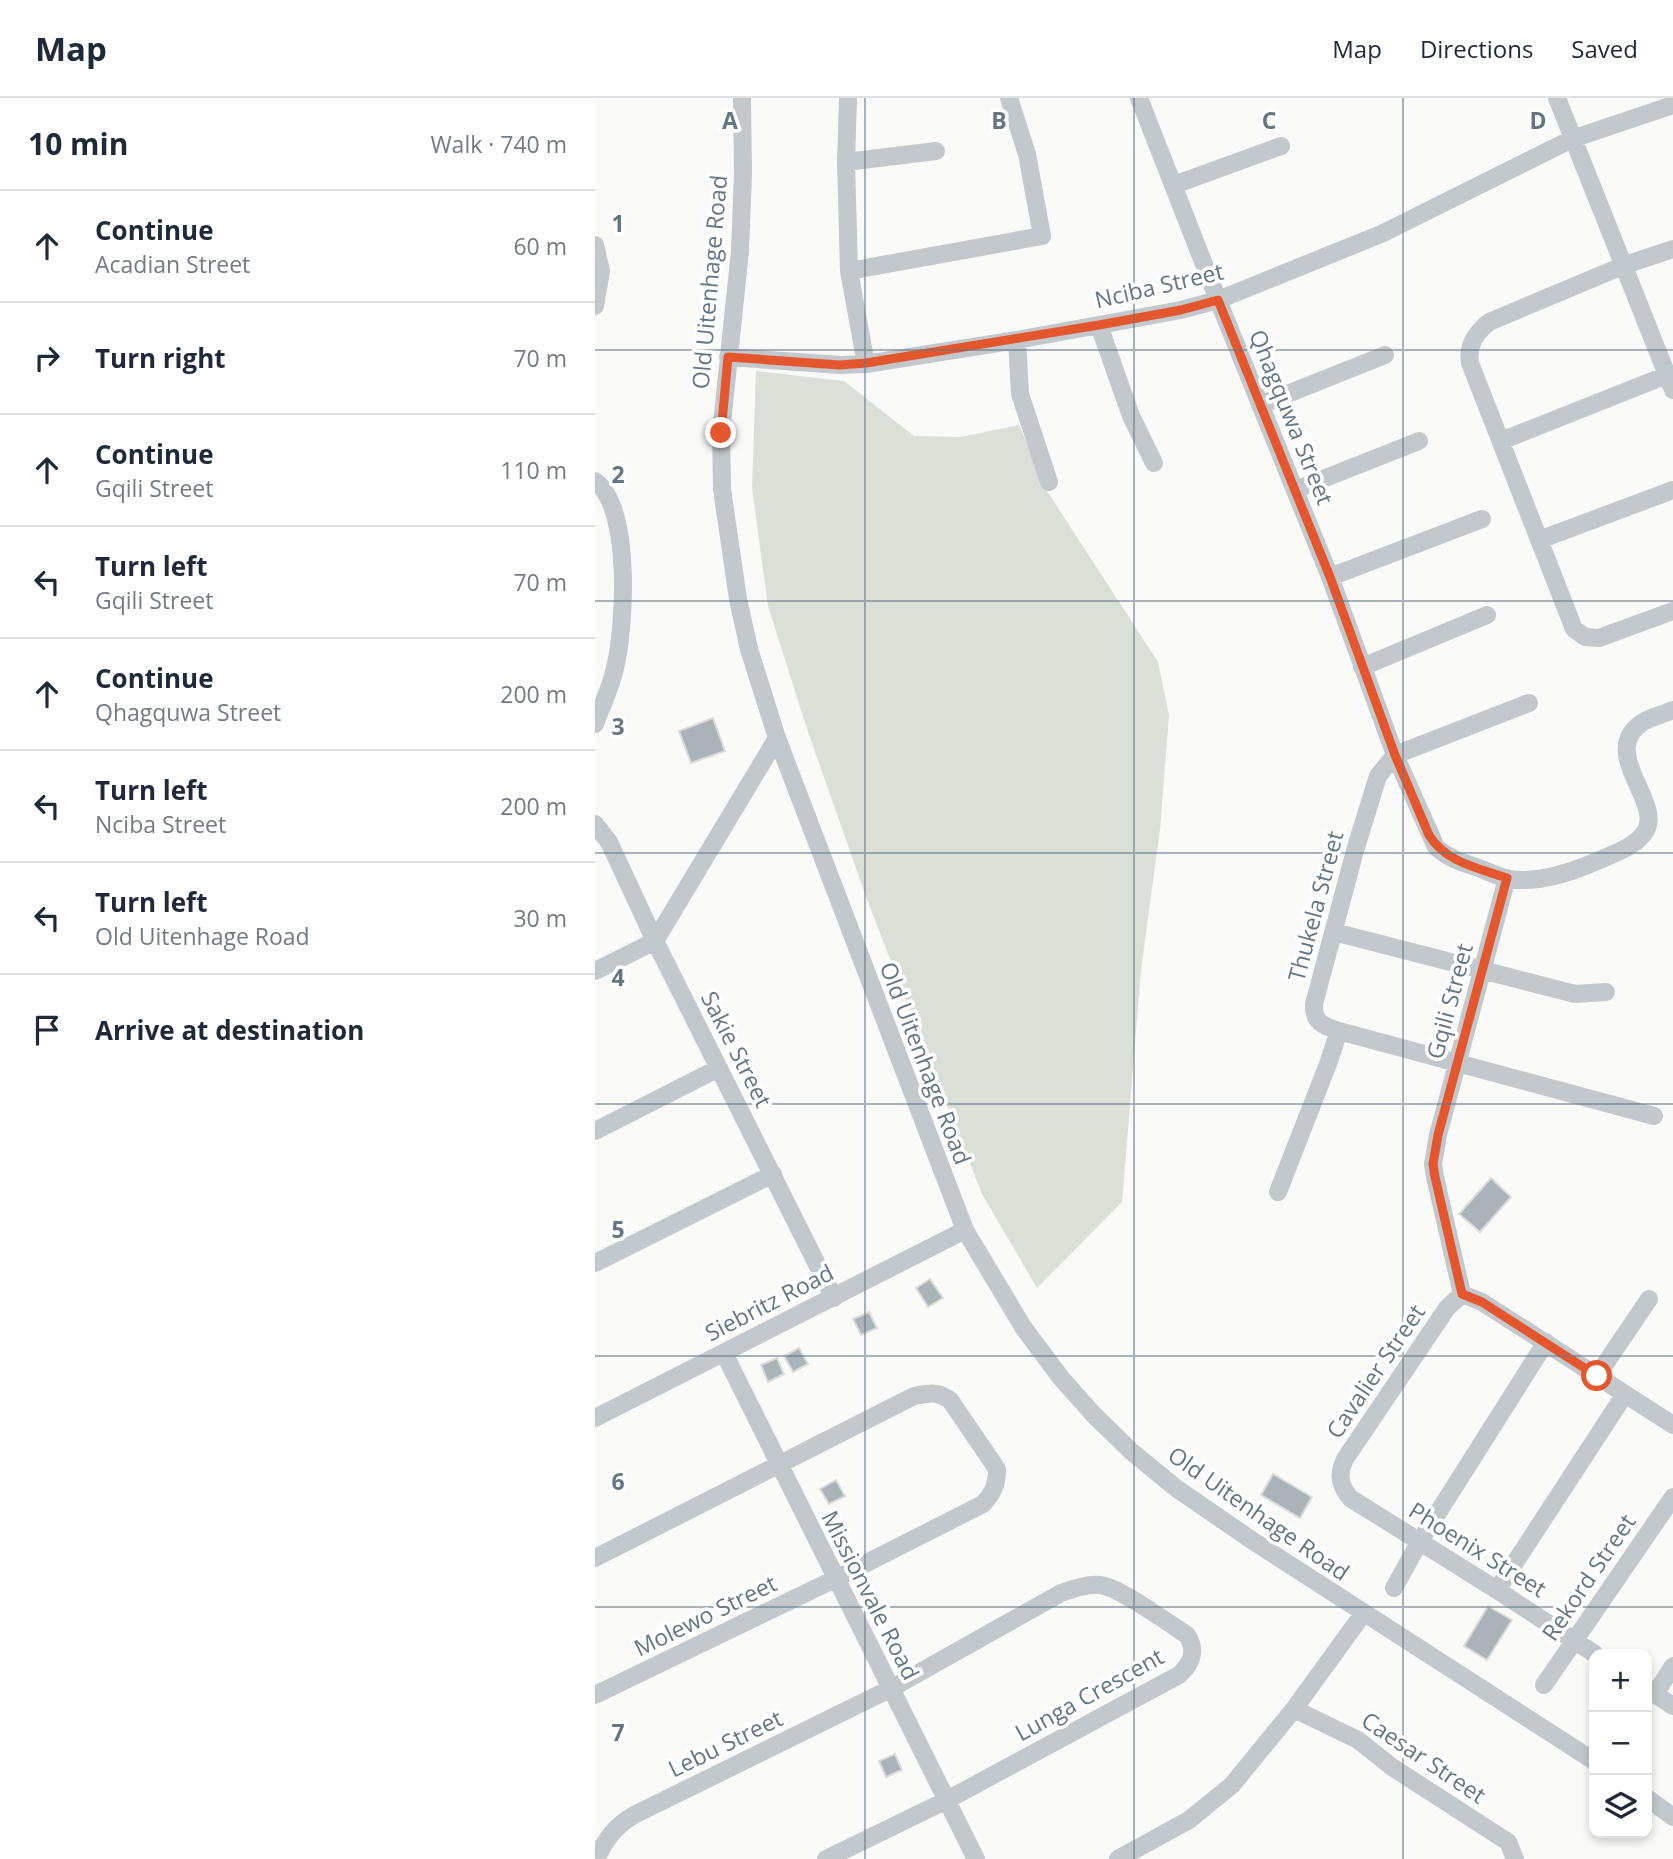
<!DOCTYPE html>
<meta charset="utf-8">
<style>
:root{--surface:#fff;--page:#f6f6f7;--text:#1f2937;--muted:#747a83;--line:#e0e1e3}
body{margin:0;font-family:"Open Sans",sans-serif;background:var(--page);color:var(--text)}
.controls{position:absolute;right:21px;bottom:21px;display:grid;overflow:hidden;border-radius:14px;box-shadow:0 4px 10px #0003}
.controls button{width:63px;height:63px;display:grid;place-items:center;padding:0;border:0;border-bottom:2px solid var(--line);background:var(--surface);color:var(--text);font:35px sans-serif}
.stop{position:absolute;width:21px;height:21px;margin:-16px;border:5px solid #e4572e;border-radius:50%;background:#fff}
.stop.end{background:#e4572e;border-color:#fff;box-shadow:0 2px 7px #0008}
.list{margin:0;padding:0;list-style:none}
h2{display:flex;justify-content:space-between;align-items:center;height:91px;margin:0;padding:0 28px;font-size:30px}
h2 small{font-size:23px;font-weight:400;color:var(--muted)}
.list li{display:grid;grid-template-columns:46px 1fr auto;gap:21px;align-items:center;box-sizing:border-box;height:112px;padding:0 28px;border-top:2px solid var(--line)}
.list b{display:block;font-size:26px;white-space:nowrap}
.list p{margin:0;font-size:23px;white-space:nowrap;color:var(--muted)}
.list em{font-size:23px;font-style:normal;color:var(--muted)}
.icon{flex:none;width:38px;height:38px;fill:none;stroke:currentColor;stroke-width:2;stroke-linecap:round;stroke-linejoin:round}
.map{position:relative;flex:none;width:1078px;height:1761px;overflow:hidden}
header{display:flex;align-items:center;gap:42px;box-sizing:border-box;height:98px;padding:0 35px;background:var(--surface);border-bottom:2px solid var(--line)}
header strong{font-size:33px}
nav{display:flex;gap:38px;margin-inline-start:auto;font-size:24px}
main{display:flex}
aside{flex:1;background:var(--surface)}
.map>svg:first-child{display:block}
.green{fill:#dadfd7}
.building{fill:#aab3b9;stroke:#dcdcda;stroke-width:2}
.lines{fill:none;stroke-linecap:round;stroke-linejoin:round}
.minor{stroke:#c3c8cc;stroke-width:18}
.route{stroke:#e4572e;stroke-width:9}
.grid{fill:none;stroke:#657683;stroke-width:2;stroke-opacity:0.55}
.labels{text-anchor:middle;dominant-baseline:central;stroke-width:7;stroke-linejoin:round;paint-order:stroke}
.street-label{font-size:23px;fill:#657683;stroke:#fff}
.grid-label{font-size:23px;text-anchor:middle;font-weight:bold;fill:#657683;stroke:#fff;stroke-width:7;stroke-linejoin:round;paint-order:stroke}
</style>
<header>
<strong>Map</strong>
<nav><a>Map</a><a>Directions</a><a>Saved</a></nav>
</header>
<main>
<aside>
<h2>10 min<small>Walk · 740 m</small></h2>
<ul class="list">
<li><svg class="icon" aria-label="ahead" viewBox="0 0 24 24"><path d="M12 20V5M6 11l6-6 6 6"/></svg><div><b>Continue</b><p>Acadian Street</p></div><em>60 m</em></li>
<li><svg class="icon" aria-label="right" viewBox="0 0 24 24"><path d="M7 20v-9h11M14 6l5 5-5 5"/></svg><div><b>Turn right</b></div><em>70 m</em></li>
<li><svg class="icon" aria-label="ahead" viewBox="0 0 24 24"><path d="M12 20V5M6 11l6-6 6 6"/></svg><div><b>Continue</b><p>Gqili Street</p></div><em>110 m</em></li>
<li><svg class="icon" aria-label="left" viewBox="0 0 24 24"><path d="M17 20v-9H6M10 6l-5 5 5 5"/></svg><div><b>Turn left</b><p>Gqili Street</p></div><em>70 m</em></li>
<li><svg class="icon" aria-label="ahead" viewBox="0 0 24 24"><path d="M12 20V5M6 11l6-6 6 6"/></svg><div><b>Continue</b><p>Qhagquwa Street</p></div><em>200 m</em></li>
<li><svg class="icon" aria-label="left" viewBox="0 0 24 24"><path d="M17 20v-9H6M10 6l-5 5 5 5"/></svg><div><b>Turn left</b><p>Nciba Street</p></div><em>200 m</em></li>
<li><svg class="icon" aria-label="left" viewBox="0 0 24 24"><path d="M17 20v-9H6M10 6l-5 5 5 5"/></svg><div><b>Turn left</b><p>Old Uitenhage Road</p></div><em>30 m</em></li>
<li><svg class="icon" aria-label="arrive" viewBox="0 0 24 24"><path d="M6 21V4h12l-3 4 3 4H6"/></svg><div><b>Arrive at destination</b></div></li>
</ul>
</aside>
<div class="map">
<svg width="1078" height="1761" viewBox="0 0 1078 1761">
<rect width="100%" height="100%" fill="#fafaf8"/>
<path class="green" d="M161,273l88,10 70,55 47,1 58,-12 28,66 111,171 11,53 -9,114 -19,141 -19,232 -85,86 -55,-94 -50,-126 -64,-166 -61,-173 -39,-123 -16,-118z"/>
<path class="building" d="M118,620l12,33 -34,12 -12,-32z
M896,1080l20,19 -31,35 -21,-18z
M335,1181l13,19 -15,9 -12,-19z
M274,1214l8,16 -16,7 -8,-16z
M204,1250l9,16 -15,8 -9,-16z
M182,1260l7,16 -16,8 -7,-17z
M678,1376l39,23 -12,21 -39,-23z
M241,1382l9,16 -16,8 -9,-15z
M893,1508l24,14 -25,40 -23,-14z
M300,1656l7,16 -16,7 -7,-16z"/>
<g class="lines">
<path class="minor" d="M147,0l1,76 -3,77 -19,182 1,56 16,110 11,50 28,89 188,492 58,97 38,51 33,37 38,37 44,36 77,53 341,220
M253,0l-2,64 3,109 17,93
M544,0l79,202 112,277 65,178 41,92c12,11 27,16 43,21 10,4 20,9 30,11 31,5 66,-8 93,-20 16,-7 36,-14 44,-29 16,-29 -48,-79 -3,-108 9,-5 21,-8 30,-12
M962,0l116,292
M251,64l90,-11
M579,87l107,-39
M0,147l6,26 -6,35
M1078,151l-48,16 -136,57c-13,11 -22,23 -19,41l104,266 11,8 14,1 74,-27
M254,173l193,-35 -15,-82 -18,-56
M504,227l32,91 23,47
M422,242l3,54 29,88
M133,259l112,8 26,-1 151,-24 164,-30 37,-10 163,-66 191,-95 101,-34
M665,307l125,-50
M906,343l166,-66
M0,383c37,27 30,146 20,187 -4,19 -13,37 -20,56
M700,392l124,-49
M944,442l134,-50
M735,479l152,-58
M767,569l125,-52
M934,605l-134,52 -17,21 -22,71 -42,157c-1,18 9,22 25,27l315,85
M0,726l14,18 46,99 179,357
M739,834l241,62 31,-2
M60,843l122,-203
M0,873l60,-30
M0,1033l124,-63
M683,1094l50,-128 11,-33
M0,1165l178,-89
M867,1196l-15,14 -102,151c-7,15 -6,25 5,39l147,92 98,64
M867,1196l-27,-117 -2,-13 5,-29 69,-257
M867,1196l20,8 191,123
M129,1255l252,506
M1002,1278l52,-77
M0,1320l370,-188
M0,1460l319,-162c15,-3 23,-5 36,4l47,69c0,16 -4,24 -14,35l-148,75 -240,116
M799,1490l26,-47 126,-199
M902,1492l128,-196
M949,1587l129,-188
M1052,1591l26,17
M1060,1596l18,-28
M699,1611l64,31 34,27 116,75 7,17
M1052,1700l26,19
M1,1761c10,-20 19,-33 38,-44l256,-126 171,-96c12,-4 25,-9 39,-8 20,2 68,38 87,50 10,16 5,28 -8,40l-232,125 -121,59
M523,1761l71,-39 43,-35 62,-76 69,-95"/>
</g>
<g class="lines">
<path class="route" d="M126,335l7,-76 112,8 26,-2 233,-38 82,-15 37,-10 112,277 65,178 34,80c16,27 49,33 78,43l-69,257 -5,29 2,13 27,117 20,8 115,74"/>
</g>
<path class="grid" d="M270,0v1761M539,0v1761M808,0v1761M0,252h1078M0,503h1078M0,755h1078M0,1006h1078M0,1258h1078M0,1509h1078"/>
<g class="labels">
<g class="street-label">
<text transform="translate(114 184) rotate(-85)">Old Uitenhage Road</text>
<text transform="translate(564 187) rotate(-13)">Nciba Street</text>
<text transform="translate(697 319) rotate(68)">Qhagquwa Street</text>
<text transform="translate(720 808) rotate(-75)">Thukela Street</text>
<text transform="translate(854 903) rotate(-75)">Gqili Street</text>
<text transform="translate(142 951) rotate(63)">Sakie Street</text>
<text transform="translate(331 965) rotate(69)">Old Uitenhage Road</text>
<text transform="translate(174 1204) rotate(-27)">Siebritz Road</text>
<text transform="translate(780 1273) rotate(-56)">Cavalier Street</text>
<text transform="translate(664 1415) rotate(35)">Old Uitenhage Road</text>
<text transform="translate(883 1451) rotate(32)">Phoenix Street</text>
<text transform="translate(993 1479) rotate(-56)">Rekord Street</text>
<text transform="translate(276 1497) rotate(63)">Missionvale Road</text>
<text transform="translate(110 1517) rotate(-26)">Molewo Street</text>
<text transform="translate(494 1596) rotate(-29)">Lunga Crescent</text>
<text transform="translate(130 1645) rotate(-26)">Lebu Street</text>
<text transform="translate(829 1659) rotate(34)">Caesar Street</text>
</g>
</g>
<g class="grid-label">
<text x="135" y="31">A</text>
<text x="404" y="31">B</text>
<text x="674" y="31">C</text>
<text x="943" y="31">D</text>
<text x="23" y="134">1</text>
<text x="23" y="385">2</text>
<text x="23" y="637">3</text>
<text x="23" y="888">4</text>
<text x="23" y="1140">5</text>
<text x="23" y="1392">6</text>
<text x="23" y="1643">7</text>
</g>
</svg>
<div class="controls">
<button>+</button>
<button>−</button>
<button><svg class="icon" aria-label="layers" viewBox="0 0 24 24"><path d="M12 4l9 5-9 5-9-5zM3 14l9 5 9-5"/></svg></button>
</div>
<div class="stop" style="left:1002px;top:1278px"></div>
<div class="stop end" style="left:126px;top:335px"></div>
</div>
</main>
